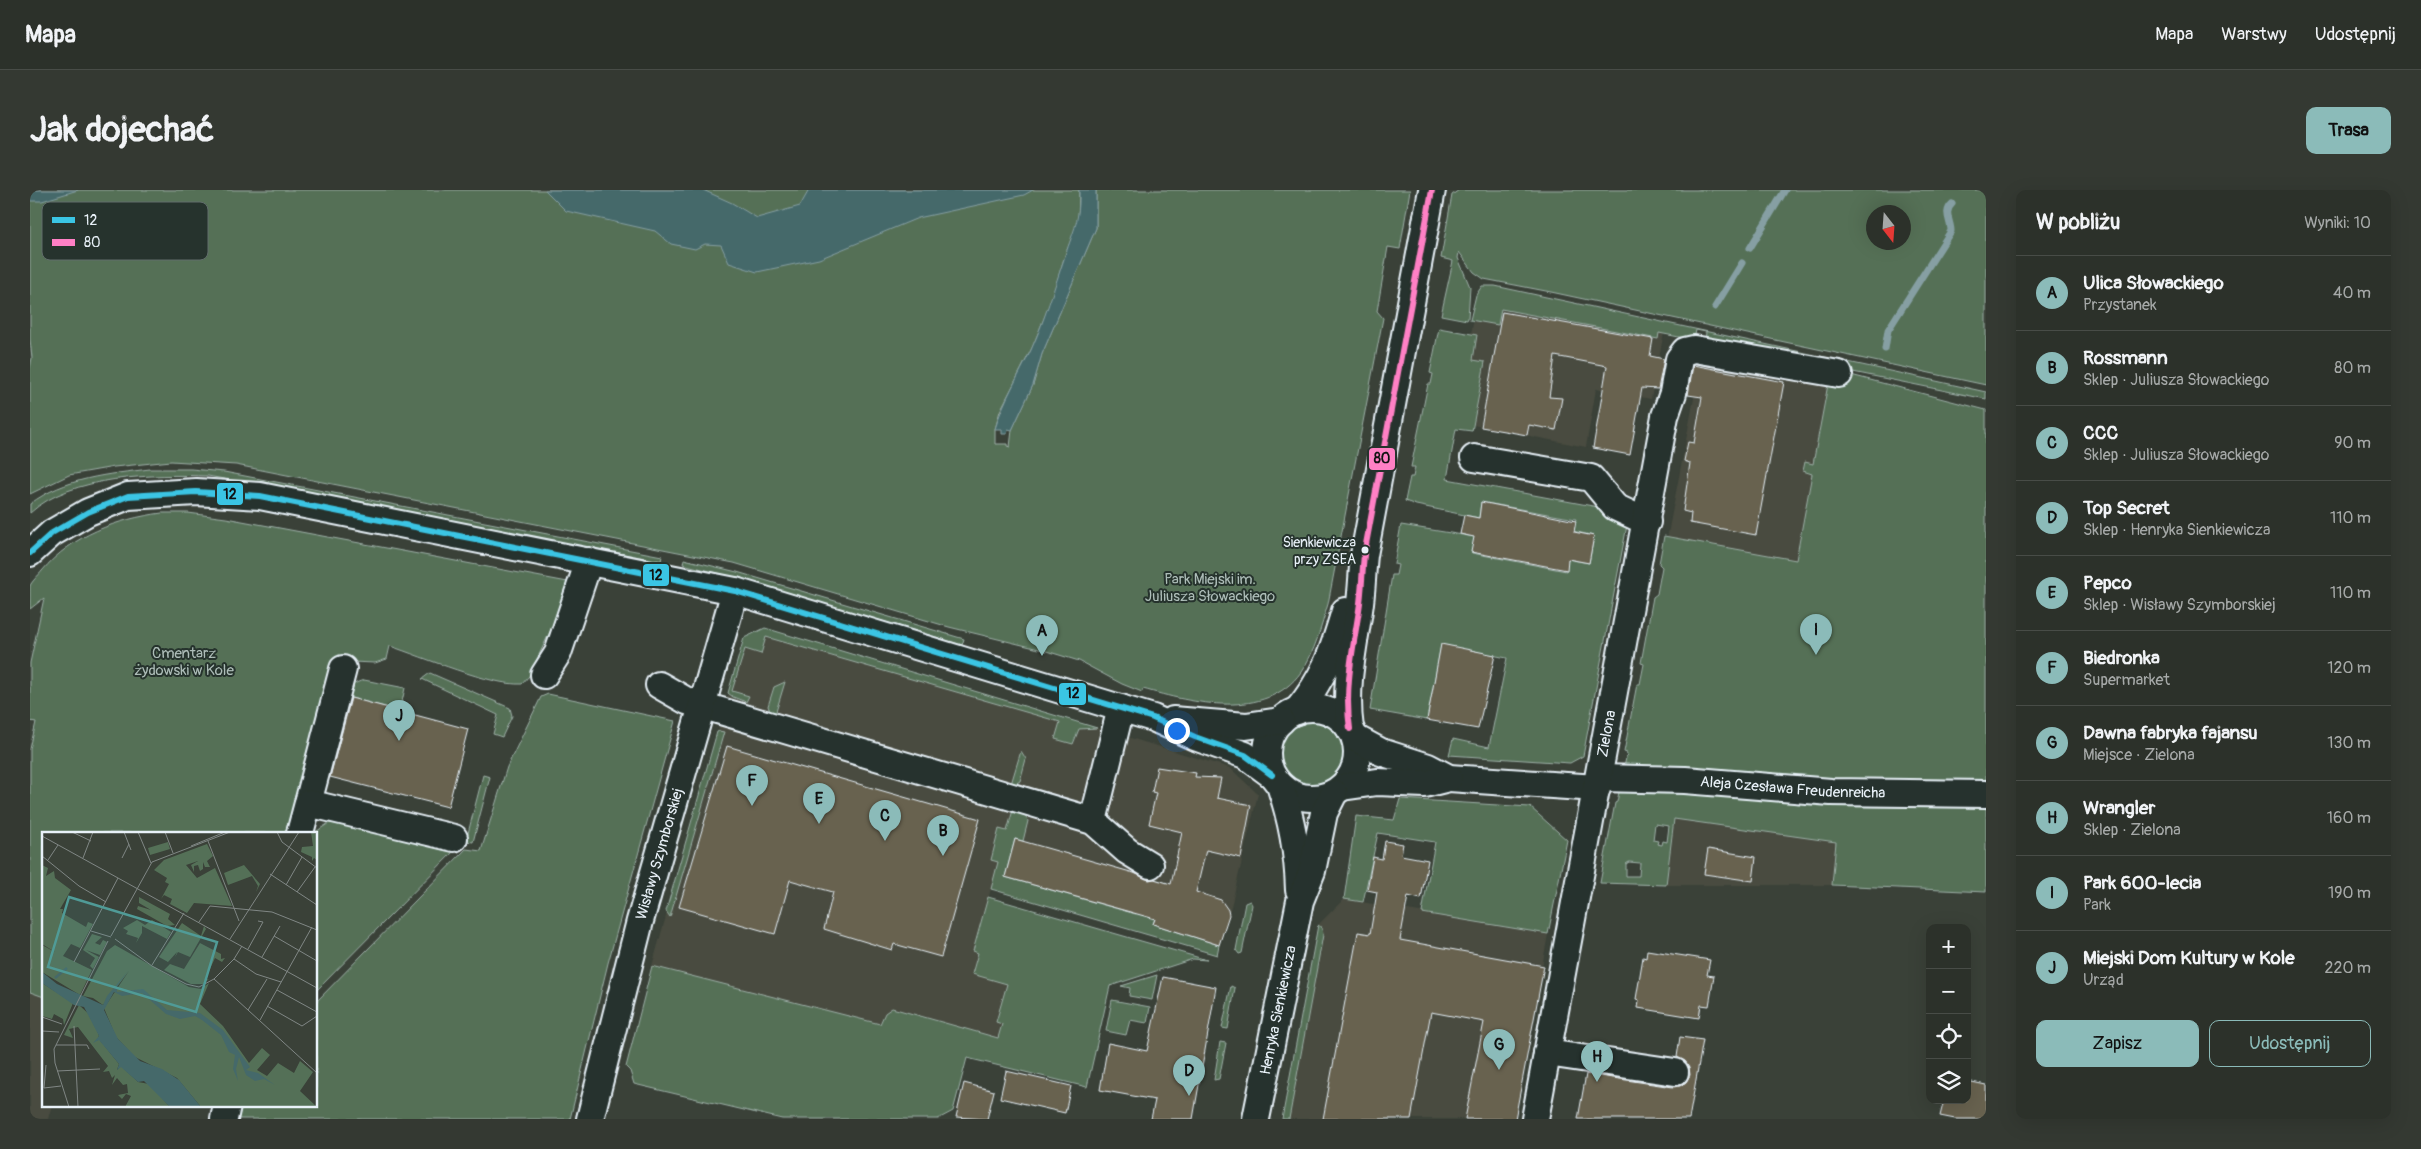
<!DOCTYPE html>
<html lang="pl">
<meta charset="utf-8">
<style>
:root{--surface:#2c312a;--page:#343932;--text:#f1f3f6;--muted:#a6a9a8;--line:#484c47;--accent:#8bbbb9}
body{margin:0;font-family:Pangolin,sans-serif;background:var(--page);color:var(--text)}
.controls{position:absolute;right:15px;bottom:15px;display:grid;overflow:hidden;border-radius:10px;box-shadow:0 5px 20px #0002}
.controls button{width:45px;height:45px;display:grid;place-items:center;padding:0;border:0;border-bottom:1px solid var(--line);background:var(--surface);color:var(--text);font:25px sans-serif}
.compass{position:absolute;left:1836px;top:15px;width:45px;height:45px;border-radius:50%;background:var(--surface);box-shadow:0 5px 20px #0002;rotate:163deg}
.you{position:absolute;left:1146px;top:540px;width:18px;height:18px;margin:-12px;border:4px solid #fff;border-radius:50%;background:#1a73e8;box-shadow:0 0 0 8px #1a73e833}
.badge{display:grid;place-items:center;width:32px;height:32px;border-radius:50%;background:var(--accent);color:#111;font-size:16px;font-weight:700}
.pin{position:absolute;translate:-50% -41px;filter:drop-shadow(0 1px 2px #0008)}
.pin::after{content:'';position:absolute;top:26px;width:18px;height:15px;background:inherit;clip-path:polygon(0 0,100% 0,50% 100%)}
.list{margin:0;padding:0;list-style:none}
h2{display:flex;justify-content:space-between;align-items:center;height:65px;margin:0;padding:0 20px;font-size:21px}
h2 small{font-size:16px;font-weight:400;color:var(--muted)}
.list li{display:grid;grid-template-columns:32px 1fr auto;gap:15px;align-items:center;box-sizing:border-box;height:75px;padding:0 20px;border-top:1px solid var(--line)}
.list b{display:block;font-size:19px;white-space:nowrap}
.list p{margin:0;font-size:16px;white-space:nowrap;color:var(--muted)}
.list em{font-size:16px;font-style:normal;color:var(--muted)}
.actions{display:flex;gap:10px;padding:15px 20px}
.actions a{flex:1;padding:11px 0;border:1px solid var(--accent);border-radius:10px;text-align:center;font-size:18px;color:var(--accent)}
.actions .main{background:var(--accent);color:#111}
.icon{flex:none;width:28px;height:28px;fill:none;stroke:currentColor;stroke-width:2;stroke-linecap:round;stroke-linejoin:round}
.map{position:relative;flex:none;width:1956px;height:929px;overflow:hidden;border-radius:10px}
header{display:flex;align-items:center;gap:30px;box-sizing:border-box;height:70px;padding:0 25px;background:var(--surface);border-bottom:1px solid var(--line)}
header strong{font-size:24px}
nav{display:flex;gap:28px;margin-inline-start:auto;font-size:18px}
.intro{display:flex;align-items:center;justify-content:space-between;box-sizing:border-box;height:120px;padding:0 30px}
h1{margin:0;font-size:35px}
.button{padding:12px 22px;border-radius:10px;background:var(--accent);color:#111;font-size:18px;font-weight:700}
main{display:flex;gap:30px;padding:0 30px}
aside{flex:1;background:var(--surface);border-radius:10px;box-shadow:0 5px 20px #0002}
.map>svg:first-child{display:block}
.built{fill:#484b3f}
.green{fill:#547057;stroke:#9eb0a8;fill-rule:evenodd}
.water{fill:#45696a;stroke:#869fa3}
.lines{fill:none;stroke-linecap:round;stroke-linejoin:round}
.stream{stroke:#869fa3;stroke-width:7}
.building{fill:#676250;stroke:#e8f1f8}
.minor-casing{stroke:#e8f1f8;stroke-width:30}
.minor{stroke:#26332d;stroke-width:26}
.bus-1-casing{stroke:#26332d;stroke-width:10}
.bus-2-casing{stroke:#26332d;stroke-width:10}
.bus-1{stroke:#3ac5e4;stroke-width:6}
.bus-2{stroke:#ff80c5;stroke-width:6}
.bus-dot{fill:#e8f1f8;stroke:#26332d;stroke-width:2}
.labels{text-anchor:middle;dominant-baseline:central;stroke-width:4;stroke-linejoin:round;paint-order:stroke}
.bus-label{font-size:14px;fill:#e8f1f8;stroke:#26332d;text-anchor:end}
.park-label{font-size:15px;fill:#adbdb8;stroke:#26332d}
.street-label{font-size:15px;fill:#e8f1f8;stroke:#26332d}
.inset-river{fill:none;stroke:#45696a;stroke-width:2.5}
.inset-road{fill:none;stroke:#808785;stroke-width:1}
.view{fill:#509b97;fill-opacity:0.15;stroke:#509b97;stroke-width:2.5}
.inset-edge{fill:none;stroke:#e8f1f8;stroke-width:2.5}
.key{fill:#26332d;stroke:#606c6a;stroke-width:1}
.key-label{font-size:14px;fill:#e8f1f8}
.line-badge{stroke:#26332d;stroke-width:2}
.pale-badge-label{font-size:14px;text-anchor:middle;font-weight:bold;fill:#111}
</style>
<header>
<strong>Mapa</strong>
<nav><a>Mapa</a><a>Warstwy</a><a>Udostępnij</a></nav>
</header>
<div class="intro"><h1>Jak dojechać</h1><a class="button">Trasa</a></div>
<main>
<div class="map">
<svg width="1956" height="929" viewBox="0 0 1956 929">
<rect width="100%" height="100%" fill="#3a4138"/>
<filter id="ink" filterUnits="userSpaceOnUse"><feTurbulence type="fractalNoise" baseFrequency=".02" numOctaves="2"/><feDisplacementMap in="SourceGraphic" scale="10" xChannelSelector="R" yChannelSelector="G"/><feConvolveMatrix kernelMatrix="1 2 1 2 8 2 1 2 1" color-interpolation-filters="sRGB"/></filter>
<g filter="url(#ink)">
<path class="built" d="M1449,101l185,41 -13,67 -55,-10 -10,58 -155,-30 17,-87 23,4z
M1675,151l142,33 -43,191 -137,-26z
M735,438l465,140 28,26 -29,121 -12,40 -226,-66 -18,62 5,2 -6,21 36,9 -12,38 6,2 -4,15 -106,-30 -7,5 -5,12 -228,-59 92,-328z
M1644,629l163,23 -5,43h-166z
M1314,709l204,35 -33,185h-233l36,-194z
M0,802l14,5v108h8l-4,14h-18z"/>
<path class="green" d="M0,0h1049l-1,32 -13,33 -14,46 -19,47 -32,63 -5,18v15h12v2l3,1 2,-17 21,-45 9,-31 54,-126v-38h314l-10,59 -12,-2 -11,64 6,7 -55,286c-7,23 -13,48 -27,68 -35,49 -109,31 -158,17l-1,3 -20,-8 -43,-23 -36,-11 -94,-23 -215,-64 -498,-98 -65,-4 -57,6 -45,8 -39,19v-125l2,-11 -2,-19z
M1429,0h527v195l-435,-93 -67,-13 -10,-7 -15,-20 -1,6 12,29 -2,31 -1,2 -26,-5 12,-54 -12,-3 11,-63zM1844,22h30v30h-30z
M1452,96h13l441,95 50,11v7l-281,-57 1,-10 -10,-2 -2,10 -35,-7 -1,6 -157,-30 -3,16 -28,-5 6,-25z
M1409,138l38,7 -4,25 12,2 -13,69 -16,-2 -9,50 162,30 19,11 -45,236 -13,7 -121,-8 4,-16 36,8 18,-89 -66,-13 -14,75 -57,-10 22,-135h4l2,-10 -4,-1 7,-39 74,12 -3,16 94,18 1,-12 22,4 5,-27 -21,-5 3,-12 -90,-16 -5,-1 -2,16 -63,-13 -11,-4 5,-24h3l2,-10h-4l17,-83h3l2,-10 -3,-1z
M1817,184l139,36v482l-154,-7 4,-43 -162,-23 -8,66 -66,-2 15,-80 2,-1 10,-49 -3,-1 13,-68h3l4,-20 -3,-1 12,-66 4,-3 5,-27 -3,-3 5,-28 132,24 16,-86 -9,-3 2,-9 8,2 16,-85zM1625,634l14,2 -2,16 -4,-1 -1,4 -5,-1 1,-3 -5,-1zM1599,672l11,1 -1,13h-13v-12z
M120,279h41l33,3 438,84 -1,5 -453,-85c-54,-2 -137,-1 -178,37v-9c34,-26 79,-30 120,-35z
M132,323h26l38,5 347,65 -44,93 -7,8c-31,2 -99,-27 -132,-38l-3,13 -12,4 -23,-1 -59,171h-249v164l-14,-5v-243l6,-27 -6,-1v-58l14,-65 -14,11c0,-6 0,-17 0,-23 2,-5 9,-11 12,-15 30,-36 75,-52 120,-58z
M654,369l53,13 227,67 -2,6 -19,-6 -206,-61 -54,-14z
M735,438l332,100 -18,1 -6,15 -18,-5 5,-17 -294,-85 -5,17 -16,-5 -13,42 17,5 -3,6 -13,-5 -5,-4 16,-55z
M400,483l80,35 2,8 -10,21 -9,-3 5,-19 -76,-36z
M334,490l41,8 -5,23 -56,-15c4,-9 10,-13 20,-16z
M755,492l-10,33 -4,-1 -3,-8 6,-19z
M518,504l127,27 -67,242 -38,156h-332l4,-14h74v-103l150,-153 15,2 26,-84 34,-70z
M1251 563a31 31 0 1 1 62 0a31 31 0 1 1-62 0Z
M689,541l5,1 -54,185 -4,-6 51,-179z
M991,561l5,8 -6,22 -7,4 -2,-1z
M453,585l7,2 -17,65 -7,-1z
M1370,609l130,8 37,33 -19,94 -126,-21 13,-71 -57,-9 -15,69 -19,-3 12,-83 38,4z
M983,620l11,3 4,8 -5,20 -8,-2 -10,38 131,37 12,-37 19,6 -14,41 66,21 -2,10 -226,-66 7,-27 -7,-2 8,-31 8,2z
M299,633h7l122,24 -142,144v-158h-2z
M958,707l219,63 -14,-1 -83,27 -23,101 -120,-29 -14,53 -15,8h-156l-148,-35 -4,-13 -4,-4 26,-101 228,58 5,-11 7,-5 106,30 4,-14 -6,-2 11,-38 -35,-10 6,-21 -5,-2z
M1220,711l2,4 -10,48 -3,1 -3,-4 9,-47z
M1288,735l4,3 1,7 -34,184h-7z
M1127,785l-5,25 -23,-4 1,-8 -9,-2z
M1201,796l4,2 -7,41 -6,-1z
M1082,810l38,7 -3,16 -17,-3 -4,15 -20,-4z
M1190,852l6,1 -7,36 -5,1z"/>
<path class="water" d="M0,0h48l-36,11h-12z
M515,0h158l29,13 25,15 43,-12 9,-16h224l-9,5 -106,23 -99,41 -62,13 -28,-9 -8,-18 -16,-1 -10,5 -24,-5 -16,-13 -89,-20z
M1049,0h17v38l-54,126 -9,31 -21,45 -4,-1 -1,5h-5v-5h-7c8,-28 24,-53 36,-79 14,-31 23,-62 34,-94 9,-28 15,-35 14,-66z"/>
<g class="lines">
<path class="stream" d="M1720,58l35,-58
M1685,117l27,-44
M1855,159l3,-19 63,-99c0,-10 -8,-19 1,-27"/>
</g>
<path class="building" d="M1472,122l151,27 -3,17 14,3 -6,30 -16,-1 -12,67 -37,-7 14,-82 -52,-10 -6,41 13,1 -6,32 -27,-5 -2,10 -46,-8z
M1663,175l91,17 -28,153 -66,-12 1,-10 -8,-2 7,-48 -6,-2 4,-19 6,1 8,-46 -14,-2z
M1451,312l95,19 -2,11 20,4 -5,27 -21,-4 -1,11 -96,-18 3,-15 -14,-3 4,-19 15,3z
M1411,454l54,11 -17,74 -51,-9z
M321,508l117,31 -20,78 -118,-30z
M697,556l253,73 -39,138 -47,-13 -2,6 -68,-21 9,-37 -43,-12 -15,54 -96,-27z
M1127,577l39,6 -1,4 26,1 -4,20 34,7 -10,53 -35,-8 -10,42 25,8 7,10 1,5 -10,30 -66,-21 2,-5 -150,-42 10,-38 119,34 15,7 5,-1 17,5 11,-52 -33,-8 7,-31 -4,-1z
M1355,651l18,3 -2,11 27,5 -7,39 -13,-3 -8,44 144,26 -29,153h-50l19,-97 -53,-10 -20,107h-88l35,-187 12,2 7,-42 -10,-2 6,-33 9,2z
M1678,659l48,8 -3,24 -49,-7z
M1617,760l63,10 -3,15 7,1 -5,30 -8,-1 -2,13 -61,-10 1,-8 -3,-1 7,-42 3,1z
M1133,787l53,10 -23,132h-42l4,-19 -55,-10 8,-47 39,8z
M1650,847l23,3 -14,79h-111l8,-45 87,13 7,-1 6,-4 4,-7 -1,-8 -4,-6 -8,-4z
M976,881l65,15 -6,27 -65,-15z
M1937,891l19,4v34h-31l-15,-3 4,-16h23z
M934,893l30,8 -7,28 -31,-2z"/>
<g class="lines">
<defs>
<g id="minor">
<path d="M1444,268l117,20 24,29 32,15"/>
<path d="M0,363l22,-20 36,-21 40,-16 68,-4 64,4 475,95 418,127 42,19 50,18 27,20"/>
<path d="M514,485l14,-22 31,-92"/>
<path d="M629,495l28,16 406,120 34,30 23,14"/>
<circle cx="1282" cy="563" r="45"/>
<path d="M1267,521c28,-34 36,-59 48,-100"/>
<path d="M1143,530l73,6 35,-5"/>
<path d="M1320,539c-6,-41 3,-79 9,-119 3,-18 3,-37 5,-55l68,-365"/>
<path d="M1325,548l26,14 47,15 21,11 148,10"/>
<path id="s1" d="M1569,588l86,2 146,12 155,2"/>
<path d="M1250,595c12,35 18,69 19,105"/>
<path d="M1312,597l35,-5 48,2 24,-6"/>
<path d="M278,613l35,-134"/>
<path d="M1063,631l28,-113"/>
<path d="M270,643l8,-30 146,35"/>
<path d="M1517,863l128,19"/>
<path d="M194,929l3,-14"/>
<path id="s2" d="M560,929l50,-198 95,-330"/>
<path id="s3" d="M1226,929l44,-218 12,-30 12,-58 10,-20"/>
<path id="s4" d="M1505,929l130,-703 8,-23 6,-34 6,-8 9,-2 145,25"/>
</g>
</defs>
<use href="#minor" class="minor-casing"/>
<use href="#minor" class="minor"/>
<defs>
<path id="bus-1" d="M0,363l22,-20 36,-21 40,-16 68,-4 64,4 475,95 418,127 42,19 50,18 27,20"/>
<path id="bus-2" d="M1320,539c-6,-41 3,-79 9,-119 3,-18 3,-37 5,-55l68,-365"/>
</defs>
<use href="#bus-1" class="bus-1-casing"/>
<use href="#bus-2" class="bus-2-casing"/>
<use href="#bus-1" class="bus-1"/>
<use href="#bus-2" class="bus-2"/>
</g>
</g>
<circle class="bus-dot" cx="1335" cy="360" r="4.5"/>
<g class="labels">
<g class="bus-label">
<text x="1326" y="352">Sienkiewicza<tspan x="1326" dy="17">przy ZSEA</tspan></text>
</g>
<g class="park-label">
<text x="1180" y="389">Park Miejski im.<tspan x="1180" dy="17">Juliusza Słowackiego</tspan></text>
<text x="154" y="463">Cmentarz<tspan x="154" dy="17">żydowski w Kole</tspan></text>
</g>
<g class="street-label">
<text stroke="none"><textPath href="#s4" startOffset="392">Zielona</textPath></text>
<text stroke="none"><textPath href="#s1" startOffset="194">Aleja Czesława Freudenreicha</textPath></text>
<text stroke="none"><textPath href="#s2" startOffset="274">Wisławy Szymborskiej</textPath></text>
<text stroke="none"><textPath href="#s3" startOffset="111">Henryka Sienkiewicza</textPath></text>
</g>
</g>
<g transform="translate(12 642)">
<rect width="275" height="275" fill="#3a4138"/>
<path d="M269,0l6,2v26l-3,-2 -2,3v-4l-11,-5 1,-5 11,-1zM126,10l2,7 -20,6 -2,-7zM165,12l6,12 -6,5 3,6h-5l-2,-5v7l-3,2 -2,-6 -4,1v6l-3,-7 7,-4 -12,4 11,13 18,-10 17,38 -38,-3 -7,10 -17,-9 2,-5 -8,-4 -3,4 8,-15 -4,-2 2,-4 -13,-8 10,-10zM0,33l6,3 -2,8 8,-5 1,7 16,12 -11,19h3l-1,4 24,14 2,-5 5,2 -13,24 -9,-4 -8,12 29,14 -12,25 -38,-23v-27l13,7 -13,-8zM202,33l16,19 -4,8 2,-6 -6,-10 -24,9 -4,-12zM97,65l31,17 -2,5 7,6 -8,1 -30,-17 1,-3 13,4 -12,-7zM95,88l8,5 7,-5 19,12 -4,7 -25,-13v7l-6,10 2,-5 -12,-4 2,-3 -5,-3zM140,91l19,13 3,-10 2,3 -16,28 -12,-5 -3,5 2,-5 -9,10 -9,-5zM50,102l10,3 -7,6 5,2 3,-5 4,2 -7,13 -14,-5 13,7 -6,12 -3,-3 5,-8 -12,-8zM158,111l21,11v5l4,-1 -3,4 -7,-4 -10,22 4,-1 -6,5h-12l-27,-14 6,-6 14,5zM73,113l74,42 12,2 8,-6 -9,21 23,22 26,37 13,-15 8,7 -13,15 10,6 11,-13 16,10 6,-12 13,11 -13,19 17,16h-116l-24,-29 -42,-21 -19,-20 -12,-29 25,-37 -26,34 -10,-7 -10,-2 24,-45zM0,151l31,20 -9,22 -1,-6 -9,-5 -2,5 -10,-3zM37,173l13,12 7,19 -3,5 3,-2 20,25 -2,6 4,-4 17,16 11,2 21,23h-45l6,-11 -5,-2 -4,5 -4,-4 10,-2 -1,-9 -4,1 -6,-7 -5,7 3,-10 -3,3 -3,-7 -6,1 5,-6 -30,-39 -9,2 4,9 -9,-3z" fill="#547057"/>
<path d="M86,139l-11,15v6l26,-3 24,21 33,3 23,17 27,37 -4,3 12,3 17,12 -11,-6 -9,2 -9,-6 -7,-18 -3,12 2,12 -5,-12 2,-14 -6,-3 -8,-17 -19,-15 -7,-4 -15,3 -14,-5 -24,-21 -20,3 -8,-4 -10,18 14,29 22,22 22,8 17,11 22,27h-31l-26,-26 -6,1 -17,-15 -4,3 2,-6 -20,-24 -6,3 6,-7 -15,-29 -10,-2 -32,-22v-11l15,12 46,21 4,-9z" fill="#45696a"/>
<path class="inset-river" d="M13,146l12,-10"/>
<path class="inset-road" d="M30,0l19,9M82,0l7,18M96,0l13,31M123,0l8,21M235,0l5,10 35,26M0,4l275,152M166,9l31,80M149,14l34,-14M0,24l37,30 27,16M41,26l10,-26M80,26l7,-14M6,28l10,-15M228,42l47,31M244,53l16,-28M255,60l18,-25M157,90l11,-16 62,6 45,18M49,99l20,6M69,104l41,-74 78,-30M232,104l43,25M73,107l37,27 34,18 13,3 15,-8M188,107l69,-107M206,117l15,-27 -5,-1M220,125l18,-31M192,127l22,15 25,8M192,127l8,-13M32,130l44,-84M110,133l32,-52M172,147l103,94M172,147l20,-20M235,158l40,22M225,174l35,20 15,-10M206,178l19,-31M0,185l20,7M218,188l52,-93M32,194l4,81M0,199l17,1M14,213h31l2,4M4,233l-2,23 17,-2M15,239l43,-2M27,275l-14,-44 -1,-14 54,-108"/>
<path class="view" d="M27,65l148,45 -21,70 -148,-45z"/>
<rect width="275" height="275" class="inset-edge"/>
</g>
<rect x="12" y="12" width="166" height="58" rx="8" class="key"/>
<rect x="22" y="27" width="23" height="6" fill="#3ac5e4"/>
<rect x="22" y="49" width="23" height="7" fill="#ff80c5"/>
<g class="key-label">
<text x="54" y="35">12</text>
<text x="54" y="57">80</text>
</g>
<g class="line-badge">
<rect x="1338" y="257" width="28" height="24" rx="5" fill="#ff80c5"/>
<rect x="186" y="292" width="28" height="24" rx="5" fill="#3ac5e4"/>
<rect x="612" y="373" width="28" height="24" rx="5" fill="#3ac5e4"/>
<rect x="1028" y="492" width="29" height="24" rx="5" fill="#3ac5e4"/>
</g>
<g class="pale-badge-label">
<text x="1352" y="273">80</text>
<text x="200" y="309">12</text>
<text x="626" y="390">12</text>
<text x="1043" y="508">12</text>
</g>
</svg>
<div class="controls">
<button>+</button>
<button>−</button>
<button><svg class="icon" aria-label="locate" viewBox="0 0 24 24"><circle cx="12" cy="12" r="6"/><path d="M12 2v4M12 18v4M2 12h4M18 12h4"/></svg></button>
<button><svg class="icon" aria-label="layers" viewBox="0 0 24 24"><path d="M12 4l9 5-9 5-9-5zM3 14l9 5 9-5"/></svg></button>
</div>
<svg class="compass" viewBox="-18 -18 36 36"><path d="M0-13l5 13h-10z" fill="#e53935"/><path d="M0 13l5-13h-10z" fill="#a6a9a8"/></svg>
<div class="you"></div>
<div class="pin badge" style="left:1012px;top:466px">A</div>
<div class="pin badge" style="left:913px;top:666px">B</div>
<div class="pin badge" style="left:855px;top:651px">C</div>
<div class="pin badge" style="left:1159px;top:906px">D</div>
<div class="pin badge" style="left:789px;top:634px">E</div>
<div class="pin badge" style="left:722px;top:616px">F</div>
<div class="pin badge" style="left:1469px;top:880px">G</div>
<div class="pin badge" style="left:1567px;top:892px">H</div>
<div class="pin badge" style="left:1786px;top:465px">I</div>
<div class="pin badge" style="left:369px;top:551px">J</div>
</div>
<aside>
<h2>W pobliżu<small>Wyniki: 10</small></h2>
<ul class="list">
<li><span class="badge">A</span><div><b>Ulica Słowackiego</b><p>Przystanek</p></div><em>40 m</em></li>
<li><span class="badge">B</span><div><b>Rossmann</b><p>Sklep · Juliusza Słowackiego</p></div><em>80 m</em></li>
<li><span class="badge">C</span><div><b>CCC</b><p>Sklep · Juliusza Słowackiego</p></div><em>90 m</em></li>
<li><span class="badge">D</span><div><b>Top Secret</b><p>Sklep · Henryka Sienkiewicza</p></div><em>110 m</em></li>
<li><span class="badge">E</span><div><b>Pepco</b><p>Sklep · Wisławy Szymborskiej</p></div><em>110 m</em></li>
<li><span class="badge">F</span><div><b>Biedronka</b><p>Supermarket</p></div><em>120 m</em></li>
<li><span class="badge">G</span><div><b>Dawna fabryka fajansu</b><p>Miejsce · Zielona</p></div><em>130 m</em></li>
<li><span class="badge">H</span><div><b>Wrangler</b><p>Sklep · Zielona</p></div><em>160 m</em></li>
<li><span class="badge">I</span><div><b>Park 600-lecia</b><p>Park</p></div><em>190 m</em></li>
<li><span class="badge">J</span><div><b>Miejski Dom Kultury w Kole</b><p>Urząd</p></div><em>220 m</em></li>
</ul>
<div class="actions"><a class="main">Zapisz</a><a>Udostępnij</a></div>
</aside>
</main>
